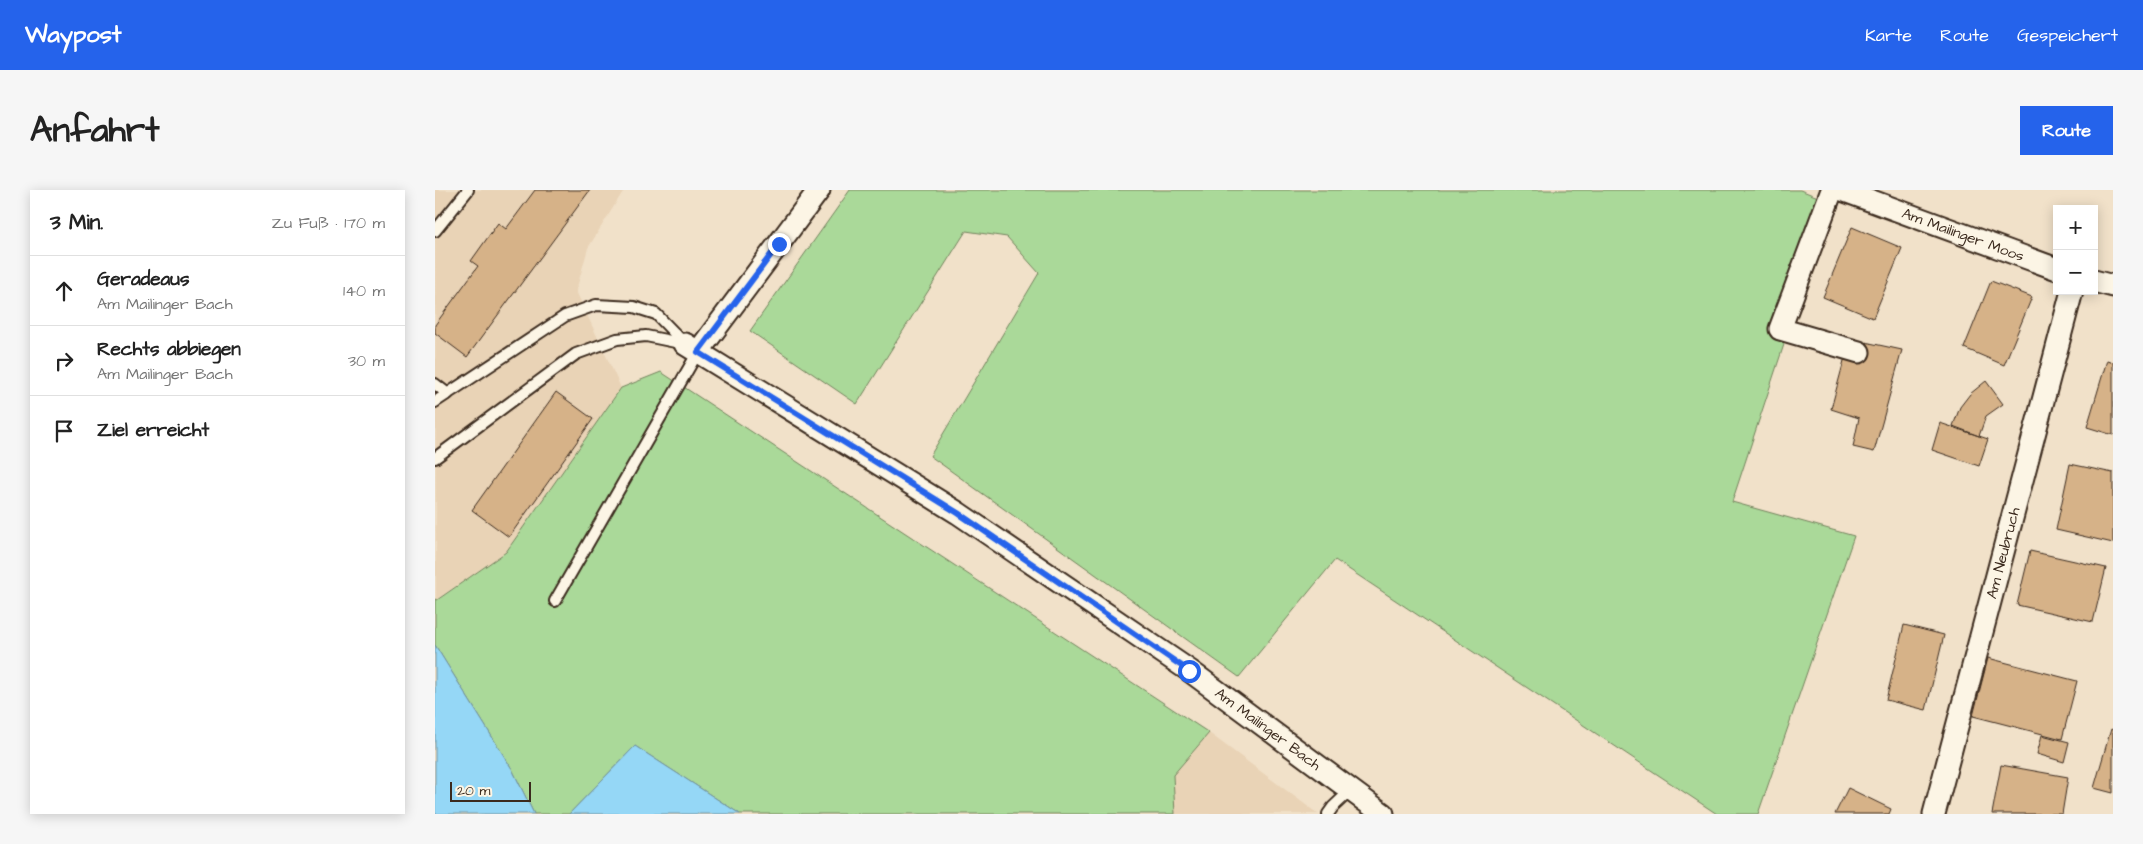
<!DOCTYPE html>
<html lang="de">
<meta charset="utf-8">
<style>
:root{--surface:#fff;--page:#f6f6f6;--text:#222;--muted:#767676;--line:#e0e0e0;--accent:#2563eb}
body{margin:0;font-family:"Architects Daughter",sans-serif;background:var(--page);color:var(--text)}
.controls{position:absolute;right:15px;top:15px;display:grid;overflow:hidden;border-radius:0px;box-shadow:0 2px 12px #0003}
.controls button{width:45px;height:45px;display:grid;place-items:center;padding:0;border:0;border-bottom:1px solid var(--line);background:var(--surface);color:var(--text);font:25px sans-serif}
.scale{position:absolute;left:15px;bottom:12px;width:81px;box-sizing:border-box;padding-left:5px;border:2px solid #3b2a1e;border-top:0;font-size:14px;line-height:18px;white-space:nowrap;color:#3b2a1e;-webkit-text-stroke:4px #fcf5e5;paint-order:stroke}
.stop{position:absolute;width:15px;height:15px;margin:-11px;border:4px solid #2563eb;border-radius:50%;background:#fff}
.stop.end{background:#2563eb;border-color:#fff;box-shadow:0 1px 5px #0008}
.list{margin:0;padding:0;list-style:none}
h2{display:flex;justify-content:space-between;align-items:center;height:65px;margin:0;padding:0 20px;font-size:21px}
h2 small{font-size:16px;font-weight:400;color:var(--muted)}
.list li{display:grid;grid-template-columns:32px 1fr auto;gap:15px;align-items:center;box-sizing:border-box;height:70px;padding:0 20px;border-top:1px solid var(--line)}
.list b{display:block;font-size:19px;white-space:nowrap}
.list p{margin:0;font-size:16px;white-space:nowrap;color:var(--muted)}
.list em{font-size:16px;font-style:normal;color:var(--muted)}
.icon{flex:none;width:28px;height:28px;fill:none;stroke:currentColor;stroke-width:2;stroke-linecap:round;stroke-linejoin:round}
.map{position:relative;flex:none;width:1678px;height:624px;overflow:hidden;border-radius:0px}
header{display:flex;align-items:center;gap:30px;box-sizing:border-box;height:70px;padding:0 25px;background:var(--accent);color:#fff}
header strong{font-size:24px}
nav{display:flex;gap:28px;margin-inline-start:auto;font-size:18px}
.intro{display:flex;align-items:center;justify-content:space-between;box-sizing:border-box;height:120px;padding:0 30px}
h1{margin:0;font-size:35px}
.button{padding:12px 22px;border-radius:0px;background:var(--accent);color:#fff;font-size:18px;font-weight:700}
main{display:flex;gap:30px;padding:0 30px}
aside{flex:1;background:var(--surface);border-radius:0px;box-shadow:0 2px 12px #0003}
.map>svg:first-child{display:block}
.built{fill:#e9d3b6}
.green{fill:#aad999;stroke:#72825c}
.water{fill:#95d7f6;stroke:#7192a0}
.building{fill:#d6b288;stroke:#3b2a1e}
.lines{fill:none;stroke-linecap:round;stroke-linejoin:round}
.service-casing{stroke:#3b2a1e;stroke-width:14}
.minor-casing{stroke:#3b2a1e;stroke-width:25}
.service{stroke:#fcf5e5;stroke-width:10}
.minor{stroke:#fcf5e5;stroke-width:21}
.route{stroke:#2563eb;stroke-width:6}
.labels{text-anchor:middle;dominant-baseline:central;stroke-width:4.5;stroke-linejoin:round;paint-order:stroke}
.street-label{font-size:15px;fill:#3b2a1e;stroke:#fcf5e5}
</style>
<header>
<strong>Waypost</strong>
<nav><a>Karte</a><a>Route</a><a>Gespeichert</a></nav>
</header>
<div class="intro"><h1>Anfahrt</h1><a class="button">Route</a></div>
<main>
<aside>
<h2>3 Min.<small>Zu Fuß · 170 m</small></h2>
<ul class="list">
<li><svg class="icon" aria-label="ahead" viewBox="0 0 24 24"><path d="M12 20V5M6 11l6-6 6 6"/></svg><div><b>Geradeaus</b><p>Am Mailinger Bach</p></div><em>140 m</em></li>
<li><svg class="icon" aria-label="right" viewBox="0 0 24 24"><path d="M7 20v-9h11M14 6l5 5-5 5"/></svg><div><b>Rechts abbiegen</b><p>Am Mailinger Bach</p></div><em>30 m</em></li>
<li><svg class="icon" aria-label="arrive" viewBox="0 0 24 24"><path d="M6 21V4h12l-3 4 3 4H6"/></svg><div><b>Ziel erreicht</b></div></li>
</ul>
</aside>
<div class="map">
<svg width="1678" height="624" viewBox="0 0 1678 624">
<rect width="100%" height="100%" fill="#f1e1c9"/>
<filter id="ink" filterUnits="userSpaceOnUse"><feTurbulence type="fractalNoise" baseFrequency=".02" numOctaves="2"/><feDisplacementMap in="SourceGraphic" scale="10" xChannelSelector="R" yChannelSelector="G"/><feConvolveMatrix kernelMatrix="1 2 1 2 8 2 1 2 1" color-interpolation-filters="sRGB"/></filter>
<g filter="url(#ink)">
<path class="built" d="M0,0h189l-36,58 -12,43 45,97 -115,164 -70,48z
M774,543l109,81h-143l-2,-39z"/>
<path class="green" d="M415,0h950l31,12 -99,300 122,34 -96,278h-41l-382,-254 -96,117 -309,-221 109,-183 -32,-36 -41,-6 -109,173 -107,-73z
M226,182l548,361 -36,42 2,39h-435l-105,-68 -66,68h-35l-22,-45 -77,-124v-46l2,1 69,-48 115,-164z"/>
<path class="water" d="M0,455l77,124 22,45h-99z
M200,556l105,68h-171z"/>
<path class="building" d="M100,0h55l-123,167 -32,-24v-8l43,-59 -7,-5 27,-38 8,6z
M1417,37l50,21 -29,70 -50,-21z
M1556,91l41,16 -28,68 -40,-17z
M1430,152l37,8 -28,102 -21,-5 6,-29 -28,-9 14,-52 15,4z
M1672,170l6,2v73l-26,-8z
M1551,191l17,23 -17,12 -7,20 -26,-10 7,-19 10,-13z
M121,202l37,27 -84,118 -37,-27z
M1505,233l48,16 -9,27 -47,-16z
M1635,274l43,9v70l-57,-13z
M1595,361l76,17 -13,54 -76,-17z
M1469,435l40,10 -18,75 -40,-10z
M1553,468l89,23 -15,58 -89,-23z
M1676,539l2,1v63l-19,-5z
M1607,545l27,7 -5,20 -27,-8z
M1566,575l67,12 -6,37h-70z
M1413,598l43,21 -2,5h-54z"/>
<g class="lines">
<defs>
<path id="service" d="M0,41l33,-41
M0,194l13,10
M0,212l130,-86 31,-11 38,2 22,7 29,30
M0,268l141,-104 41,-15 29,-3 39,8
M120,411l143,-249
M893,624l5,-7 18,-17"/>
<g id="minor">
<path d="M1397,0l-52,139 79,23"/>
<path id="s1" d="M1407,0l215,79"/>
<path d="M1659,91l19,5"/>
<path id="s2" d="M250,154l273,169 232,158 193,143"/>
<path d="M263,162l121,-162"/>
<path id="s3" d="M1499,624l138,-523"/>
</g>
</defs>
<use href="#service" class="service-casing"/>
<use href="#minor" class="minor-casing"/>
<use href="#service" class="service"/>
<use href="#minor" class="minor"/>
</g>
</g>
<g class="lines" filter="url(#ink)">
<path class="route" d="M344,54l-81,108 260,161 231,158"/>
</g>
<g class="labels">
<g class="street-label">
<text stroke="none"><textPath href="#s1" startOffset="129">Am Mailinger Moos</textPath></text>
<text stroke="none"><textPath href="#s3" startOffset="270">Am Neubruch</textPath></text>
<text stroke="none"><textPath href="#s2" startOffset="699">Am Mailinger Bach</textPath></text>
</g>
</g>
</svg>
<div class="controls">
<button>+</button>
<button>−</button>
</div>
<div class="scale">20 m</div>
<div class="stop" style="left:754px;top:481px"></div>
<div class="stop end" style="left:344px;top:54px"></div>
</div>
</main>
